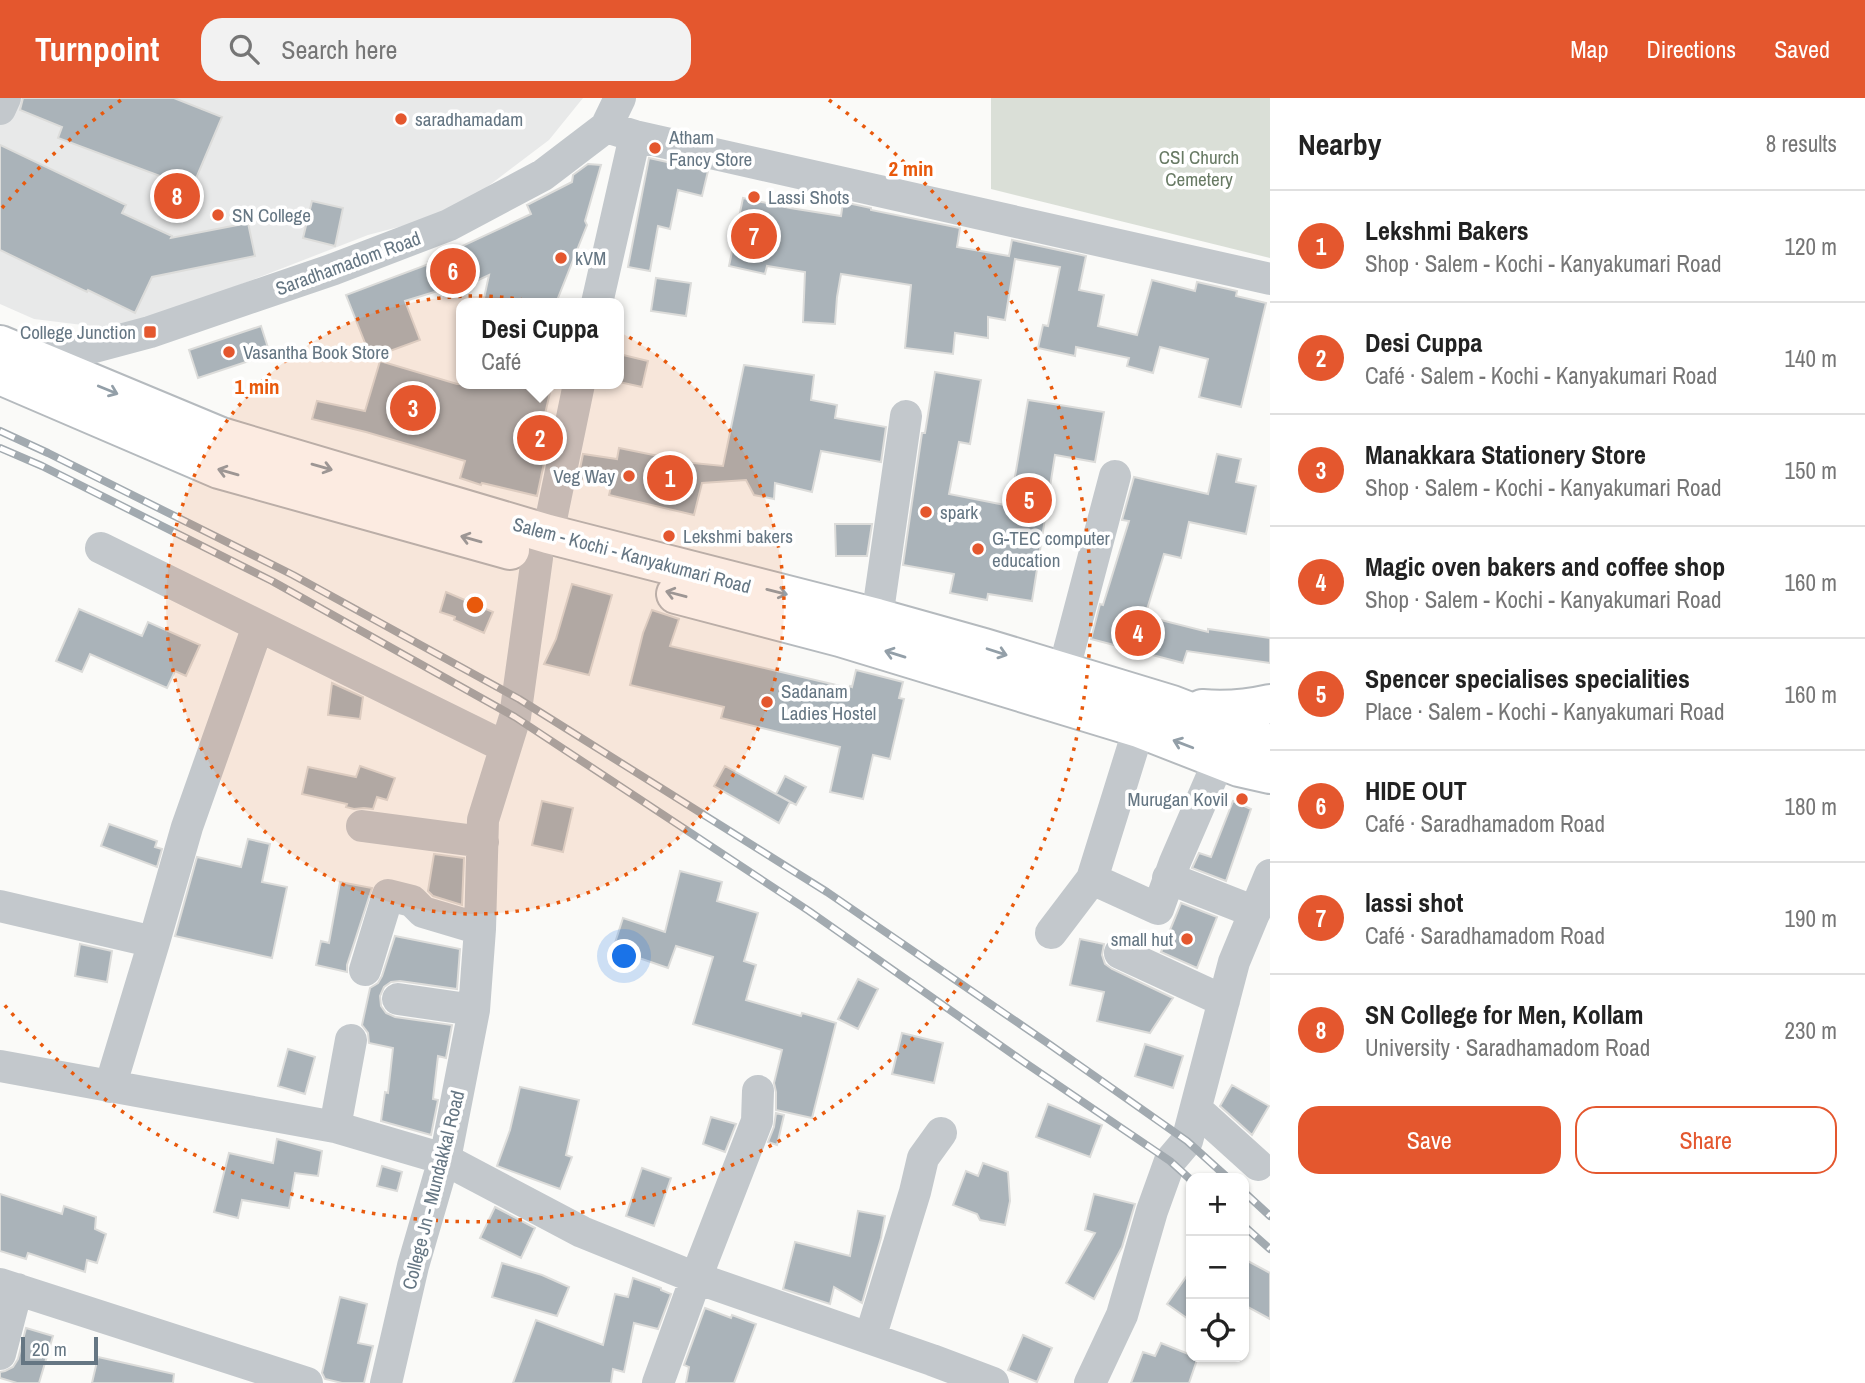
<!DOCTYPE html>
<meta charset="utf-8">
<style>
:root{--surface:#fff;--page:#f2f2f2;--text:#222;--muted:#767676;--line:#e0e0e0;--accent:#e4572e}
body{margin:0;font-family:"Archivo Narrow",sans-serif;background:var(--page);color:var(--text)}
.controls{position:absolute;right:21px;bottom:21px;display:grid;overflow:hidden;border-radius:14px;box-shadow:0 2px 5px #0004}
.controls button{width:63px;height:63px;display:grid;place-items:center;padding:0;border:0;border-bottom:2px solid var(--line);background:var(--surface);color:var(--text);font:35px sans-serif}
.scale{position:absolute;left:21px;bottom:18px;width:77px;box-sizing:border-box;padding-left:7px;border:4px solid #657683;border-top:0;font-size:19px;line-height:24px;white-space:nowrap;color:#657683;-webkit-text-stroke:5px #fff;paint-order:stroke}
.you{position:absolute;left:625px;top:859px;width:24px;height:24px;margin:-18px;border:5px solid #fff;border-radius:50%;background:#1a73e8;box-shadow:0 0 0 10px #1a73e833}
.badge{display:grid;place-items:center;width:46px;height:46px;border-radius:50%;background:var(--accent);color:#fff;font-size:23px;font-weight:700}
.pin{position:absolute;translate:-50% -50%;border:4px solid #fff;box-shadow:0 2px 7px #0006}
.popup{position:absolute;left:456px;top:200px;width:168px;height:91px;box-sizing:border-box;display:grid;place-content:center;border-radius:14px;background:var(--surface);filter:drop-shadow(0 2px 5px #0005);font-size:23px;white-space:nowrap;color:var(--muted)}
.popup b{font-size:26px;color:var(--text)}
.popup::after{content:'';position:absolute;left:50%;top:100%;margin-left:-14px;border:14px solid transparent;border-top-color:var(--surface)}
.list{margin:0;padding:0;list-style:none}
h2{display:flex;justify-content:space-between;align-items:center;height:91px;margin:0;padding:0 28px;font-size:30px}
h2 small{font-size:23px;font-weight:400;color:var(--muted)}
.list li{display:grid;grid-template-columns:46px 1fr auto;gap:21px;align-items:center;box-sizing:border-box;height:112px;padding:0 28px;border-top:2px solid var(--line)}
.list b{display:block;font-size:26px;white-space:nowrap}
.list p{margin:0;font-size:23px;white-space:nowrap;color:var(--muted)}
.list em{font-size:23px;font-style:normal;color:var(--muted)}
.actions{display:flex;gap:14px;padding:21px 28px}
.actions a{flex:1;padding:16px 0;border:2px solid var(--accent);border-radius:21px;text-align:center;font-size:24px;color:var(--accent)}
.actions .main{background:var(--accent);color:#fff}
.icon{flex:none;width:38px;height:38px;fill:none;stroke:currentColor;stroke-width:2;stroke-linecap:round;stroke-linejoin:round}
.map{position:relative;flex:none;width:1270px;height:1285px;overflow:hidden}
header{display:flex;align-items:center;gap:42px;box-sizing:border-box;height:98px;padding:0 35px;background:var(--accent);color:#fff}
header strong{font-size:33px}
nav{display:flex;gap:38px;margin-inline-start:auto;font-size:24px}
.search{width:490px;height:63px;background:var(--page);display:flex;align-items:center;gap:18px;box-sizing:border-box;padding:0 24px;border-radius:21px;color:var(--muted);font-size:26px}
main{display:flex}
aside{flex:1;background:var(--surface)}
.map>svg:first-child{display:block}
.built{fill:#e8e9e9}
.green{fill:#dadfd7}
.building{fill:#aab3b9;stroke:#dcdcda;stroke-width:2}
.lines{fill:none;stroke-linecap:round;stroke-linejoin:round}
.major-casing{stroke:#b5babe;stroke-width:42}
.minor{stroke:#c3c8cc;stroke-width:32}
.major{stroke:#fff;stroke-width:38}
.rail-casing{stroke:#a2aab0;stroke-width:8}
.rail{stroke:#fff;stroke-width:5;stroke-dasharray:16;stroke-linecap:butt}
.oneway{stroke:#939fa8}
.ring{fill:none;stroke:#e8590c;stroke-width:3.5;stroke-dasharray:3.5 7}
.poi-dot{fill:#e4572e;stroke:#fff;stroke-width:2.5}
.labels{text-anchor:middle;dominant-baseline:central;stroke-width:7;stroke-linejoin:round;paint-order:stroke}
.poi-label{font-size:19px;fill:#657683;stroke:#fff;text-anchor:start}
.park-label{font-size:19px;fill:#687a64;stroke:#fff}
.street-label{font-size:19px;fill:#657683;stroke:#fff}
.centre{fill:#e8590c;stroke:#fff;stroke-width:3.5}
.ring-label{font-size:21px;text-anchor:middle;font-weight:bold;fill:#e8590c;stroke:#fff;stroke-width:7;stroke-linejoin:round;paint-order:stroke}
</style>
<header>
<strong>Turnpoint</strong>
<div class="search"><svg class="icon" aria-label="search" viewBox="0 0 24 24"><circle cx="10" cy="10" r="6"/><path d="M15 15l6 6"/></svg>Search here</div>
<nav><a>Map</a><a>Directions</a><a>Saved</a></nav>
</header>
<main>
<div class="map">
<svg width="1270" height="1285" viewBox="0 0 1270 1285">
<rect width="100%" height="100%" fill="#fafaf8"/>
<path class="built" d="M0,0h583l-34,42 -87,66 -52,18 -42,11 -245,95 -89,-11 -34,-15z"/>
<path class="green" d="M991,0h279v160l-279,-69z"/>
<path class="building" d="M23,0h151l48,19 -30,71 -134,-50 4,-11 -42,-17z
M0,47l126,60 -4,8 50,23 -1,2 77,-15 7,33 -103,21 -17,36 -47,-23 -1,2 -87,-42z
M649,60l59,13 -6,25 -24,-6 -8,39 -12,-3 -8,45 -22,-4z
M588,66l13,1 -16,56 2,4 -31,78h-73l6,-28 -45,21 -3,-6 -36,11 15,39 -49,18 -25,-63 83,-31 -1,-2 103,-48 -4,-9 45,-23 1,-7z
M743,100l47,10 51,8 2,-14 28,6v2l89,18 -3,19 52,9 3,-16 74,16 -7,34 25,5 -6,31 39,9 15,-55 43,11 2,-9 40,9 -1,5 30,7 -25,104 -42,-10 9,-38 -48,-12 -7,26 -26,-7 2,-8 -53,-11 -1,9 -37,-8 5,-23 5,1 12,-59 -45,-8 -10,61 -17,-3v21l-33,-5 -2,21 -48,-6 6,-63 -70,-11 -4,23 -2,27 -32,-2 2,-50 -38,-6 -2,8 -36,-8z
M312,103l31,7 -8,38 -32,-8z
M656,180l35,5 -5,33 -35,-5z
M261,228l9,28 -72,24 -9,-28z
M619,256l29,7 -6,26 -23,-5z
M380,263l77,23h95l-7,30 9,2 -17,80 -55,-13 -1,2 -21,-7 5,-17 -99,-29 -54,-13 5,-18 48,10z
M744,267l70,10 -3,25 26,5 -2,13 51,9 -5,35 -60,-11 -9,41 -37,-9 -1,16 -20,-4 -8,-15 -44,3 -8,32 -85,-20 3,-12 -34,-4 5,-25 34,5 2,-11 74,15 30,3z
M935,274l46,8 -11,64 -11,-2 -10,52 61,12 18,-106 76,12 -9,50 -40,-7 -23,146 -44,-7 -1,6 -37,-7 4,-19 -51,-9 19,-132h3z
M1217,356l24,5 -5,23 20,4 -10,48 -57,-12 -8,36 -17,-4 -19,62 63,16v-3l62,9v25l-83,-12 -4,12 -92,-24 9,-35 3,1 26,-84 -7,-1 12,-43 74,17z
M835,426h37l-5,32h-31z
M572,486l40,11 -23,80 -45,-11 12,-25z
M446,494l47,20 -9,21 -30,-13 1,-3 -15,-5z
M79,511l63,27 6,-14 52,23 -14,31 -11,-5 -8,17 -77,-34 -8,18 -26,-11z
M652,512l27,9 -9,27 179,42 1,-2 2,1 4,-17 47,12 -4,16 5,1 -14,60 -17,-4 -10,44 -33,-7 10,-45 -119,-29 3,-11 -94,-22 13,-52z
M332,585l31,14 -3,22 -32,-4z
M360,668l35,12 -8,22 -10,-3 -4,12 -9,-1 -10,1 -8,-2 1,-3 -45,-10 6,-27 48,10z
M725,668l65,36 -11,21 -65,-37z
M785,678l21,11 -10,18 -20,-11z
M542,703l31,7 -10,44 -31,-7z
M1233,703l18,8 -25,72 -34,-13 7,-15 12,4z
M109,726l48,17 -2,6 7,2 -5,18 -56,-21z
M248,741l22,5 -8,38 25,5 -15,71 -97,-22 22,-79 44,10z
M434,756l30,4 -2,47 -29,-9 -5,-5z
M680,773l42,11 -5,19 41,12 -14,48 12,4 -10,35 55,16 1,-3 34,10 -24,95 -36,-8v-18l-2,-9 8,-33 -89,-26 20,-67 -37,-11 -8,22 -55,-19 10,-31 42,14z
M340,784l32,6 -25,77v7l-31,-7 5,-24 8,2z
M1181,805l36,14 -20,51 -36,-16z
M395,838l65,13 -3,40 -57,-8 -9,1 -7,5 -4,9 1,10 5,7 9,4 57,8 -6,33 -8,-2 -5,43 5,1 -7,35 -50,-14 4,-29 3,1 5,-45 -24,-5 -1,-10 -6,-8 8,-37 8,-5 4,-7z
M1080,841l24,5 -2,11 3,9 7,5 61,29 -23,35 -53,-12 7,-29 -34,-7z
M80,846l32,7 -5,31 -32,-6z
M858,881l20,10 -20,40 -20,-10z
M902,935l41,10 -9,40 -42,-9z
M1145,946l38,12 -10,32 -38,-12z
M288,951l27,8 -10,37 -27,-8z
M1232,987l37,21 -17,29 -32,-29z
M520,989l59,13 -13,55 6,2 -12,32 -63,-23 13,-36z
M1048,1006l54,21 -12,32 -54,-20z
M776,1015l8,2 -7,30 -9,-3 6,-15z
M711,1019l25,7 -11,28 -22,-8z
M277,1041l45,12 -4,25 -23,-3 -6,35 -47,-8 -4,18 -24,-6 15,-59 44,10z
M983,1065l25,9 2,29 -5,24 -25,-5 -3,-6 -24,-9 13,-34 12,5z
M382,1068l20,6 -5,19 -20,-5z
M642,1070l29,10 -17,48 -28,-10z
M0,1096l62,20 2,-8 32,11 -1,12 11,5 -9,29 -10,-3 -2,12 -57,-19 -2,6 -26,-8z
M1094,1096l41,10 -13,43 -28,52 -28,-16 29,-50 -10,-3z
M495,1109l40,21 -14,30 -41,-20z
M858,1113l27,5 -4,22 -19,65 -28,-16 -4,17 -47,-15 12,-47 55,14z
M1244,1161l26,14v46l-26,-14z
M502,1165l40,12 27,12 -12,29 -65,-19z
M1191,1172v51l-24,-17z
M633,1180l28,10v2l10,4 -13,35 -24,-6 -10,49 -11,-3 -2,14h-98l23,-63 67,25 12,-51 13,3z
M340,1199l27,7 -9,39 15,3 -9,37h-22l-17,-4 -3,-6z
M705,1210l26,10 1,-3 24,9 -22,59h-48l3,-16 -5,-2z
M26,1230l27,8 -14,47h-22l-17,-5v-6l5,-1 8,-4 5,-8z
M1023,1237l29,13 -15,34 -29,-12z
M1161,1245l30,12v2h7l-9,26h-58l12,-31 12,4z
M98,1259l76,17 -1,9h-81z"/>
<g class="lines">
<defs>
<path id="major" d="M0,247l221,92 327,97 329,84 107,30 188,57 83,32 15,10
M0,277l219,94 291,81
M676,496l164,43 299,91 100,39 31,7
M1202,611c23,2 46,0 68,-5"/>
</defs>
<use href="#major" class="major-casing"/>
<path class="minor" d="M0,11l5,-11
M606,29l29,9 635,143
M597,205l38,-167
M35,273l3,-9 112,-30 184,-63 115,-44 94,-50 63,-48 14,-29
M548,436l31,-150
M101,450l404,199
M877,520l29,-202
M1063,575l52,-197
M1139,630l-47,151 66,30 17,-47 45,-104
M362,728l121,16
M1168,780l87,34
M0,808l154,36
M1051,835l41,-54
M1120,855l104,48
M365,872l23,-75 24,6 11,11 57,17
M398,901l76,11
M0,968l335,61 109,32 138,73 114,46 236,82 61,23
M110,989l44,-145 33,-115 71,-201
M1196,1011l62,56
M335,1029l16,-87
M0,1186l307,99
M870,1240l45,-146 8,-34 18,-25
M0,1256l17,-65
M386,1285l27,-117 34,-117 27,-139 6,-81 3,-109 32,-103 22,-159
M658,1285l38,-105 61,-157 1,-30
M1090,1285l32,-68 30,-104 18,-50 17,-20 47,-179 36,-87"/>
<use href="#major" class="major"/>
<defs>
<path id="rail" d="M0,333l48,22 245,122 226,124 308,193 222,152 138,97 41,37
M0,350l42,18 230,115 243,136 294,194 215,151 146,99 21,19
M1244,1094l26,24
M1244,1128l26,23"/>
</defs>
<use href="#rail" class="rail-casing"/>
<use href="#rail" class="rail"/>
</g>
<defs><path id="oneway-shaft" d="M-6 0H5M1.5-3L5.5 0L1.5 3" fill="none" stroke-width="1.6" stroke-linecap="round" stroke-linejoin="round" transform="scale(1.75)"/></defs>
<g class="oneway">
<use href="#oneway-shaft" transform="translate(108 292) rotate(22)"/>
<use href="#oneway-shaft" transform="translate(322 369) rotate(16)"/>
<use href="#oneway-shaft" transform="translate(228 374) rotate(-164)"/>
<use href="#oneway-shaft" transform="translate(471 441) rotate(-164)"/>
<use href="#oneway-shaft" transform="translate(777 494) rotate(14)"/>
<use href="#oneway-shaft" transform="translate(676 496) rotate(-165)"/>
<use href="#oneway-shaft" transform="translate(997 554) rotate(18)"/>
<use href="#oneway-shaft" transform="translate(895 556) rotate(-163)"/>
<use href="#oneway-shaft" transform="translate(1183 646) rotate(-159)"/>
</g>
<circle cx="475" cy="507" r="309" fill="#e8590c" fill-opacity=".12"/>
<g class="ring">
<circle cx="475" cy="507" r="309"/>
<path d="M2 110A617 617 0 0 1 121 2M829 2A617 617 0 1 1 2 904"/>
</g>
<g class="poi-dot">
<circle cx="401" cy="21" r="7"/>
<circle cx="655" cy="50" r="7"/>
<circle cx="754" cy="99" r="7"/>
<circle cx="218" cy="117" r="7"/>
<circle cx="561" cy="160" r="7"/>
<rect x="143" y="227" width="14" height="14" rx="3.5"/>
<circle cx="229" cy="254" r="7"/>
<circle cx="629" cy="378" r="7"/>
<circle cx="926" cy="414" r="7"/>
<circle cx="669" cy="438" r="7"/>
<circle cx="978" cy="451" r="7"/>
<circle cx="767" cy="604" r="7"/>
<circle cx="1242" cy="701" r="7"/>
<circle cx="1187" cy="841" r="7"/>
</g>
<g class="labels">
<g class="poi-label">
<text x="415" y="21">saradhamadam</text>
<text x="669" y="39">Atham<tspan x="669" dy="22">Fancy Store</tspan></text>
<text x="768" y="99">Lassi Shots</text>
<text x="232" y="117">SN College</text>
<text x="575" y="160">kVM</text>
<text x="136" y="234" text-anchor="end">College Junction</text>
<text x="243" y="254">Vasantha Book Store</text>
<text x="615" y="378" text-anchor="end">Veg Way</text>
<text x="940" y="414">spark</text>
<text x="683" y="438">Lekshmi bakers</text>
<text x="992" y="440">G-TEC computer<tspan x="992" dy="22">education</tspan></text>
<text x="781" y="593">Sadanam<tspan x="781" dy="22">Ladies Hostel</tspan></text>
<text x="1228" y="701" text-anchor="end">Murugan Kovil</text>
<text x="1173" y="841" text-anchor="end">small hut</text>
</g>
<g class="park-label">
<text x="1199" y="59">CSI Church<tspan x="1199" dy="22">Cemetery</tspan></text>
</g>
<g class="street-label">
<text transform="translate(348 165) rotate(-20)">Saradhamadom Road</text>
<text transform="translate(632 457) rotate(15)">Salem - Kochi - Kanyakumari Road</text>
<text transform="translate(433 1092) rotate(-76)">College Jn - Mundakkal Road</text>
</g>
</g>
<circle cx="475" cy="507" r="10" class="centre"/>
<g class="ring-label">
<text x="911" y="78">2 min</text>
<text x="257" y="296">1 min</text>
</g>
</svg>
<div class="controls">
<button>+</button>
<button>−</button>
<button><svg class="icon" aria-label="locate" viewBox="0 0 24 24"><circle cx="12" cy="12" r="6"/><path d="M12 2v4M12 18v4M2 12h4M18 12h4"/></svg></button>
</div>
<div class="scale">20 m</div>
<div class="you"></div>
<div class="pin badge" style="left:670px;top:380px">1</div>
<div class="pin badge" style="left:540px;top:340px">2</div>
<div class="popup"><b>Desi Cuppa</b>Café</div>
<div class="pin badge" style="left:413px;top:310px">3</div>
<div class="pin badge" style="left:1138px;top:535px">4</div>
<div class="pin badge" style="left:1029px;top:402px">5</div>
<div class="pin badge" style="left:453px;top:173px">6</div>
<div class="pin badge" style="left:754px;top:138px">7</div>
<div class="pin badge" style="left:177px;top:98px">8</div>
</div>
<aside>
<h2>Nearby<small>8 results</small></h2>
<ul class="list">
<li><span class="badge">1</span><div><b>Lekshmi Bakers</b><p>Shop · Salem - Kochi - Kanyakumari Road</p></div><em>120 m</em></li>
<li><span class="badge">2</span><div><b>Desi Cuppa</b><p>Café · Salem - Kochi - Kanyakumari Road</p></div><em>140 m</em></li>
<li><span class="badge">3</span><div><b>Manakkara Stationery Store</b><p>Shop · Salem - Kochi - Kanyakumari Road</p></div><em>150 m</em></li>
<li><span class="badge">4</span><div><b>Magic oven bakers and coffee shop</b><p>Shop · Salem - Kochi - Kanyakumari Road</p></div><em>160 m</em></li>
<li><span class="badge">5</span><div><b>Spencer specialises specialities</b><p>Place · Salem - Kochi - Kanyakumari Road</p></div><em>160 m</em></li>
<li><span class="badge">6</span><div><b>HIDE OUT</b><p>Café · Saradhamadom Road</p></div><em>180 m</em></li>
<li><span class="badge">7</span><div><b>lassi shot</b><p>Café · Saradhamadom Road</p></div><em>190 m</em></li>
<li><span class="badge">8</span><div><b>SN College for Men, Kollam</b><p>University · Saradhamadom Road</p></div><em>230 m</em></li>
</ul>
<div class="actions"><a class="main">Save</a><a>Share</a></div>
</aside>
</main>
